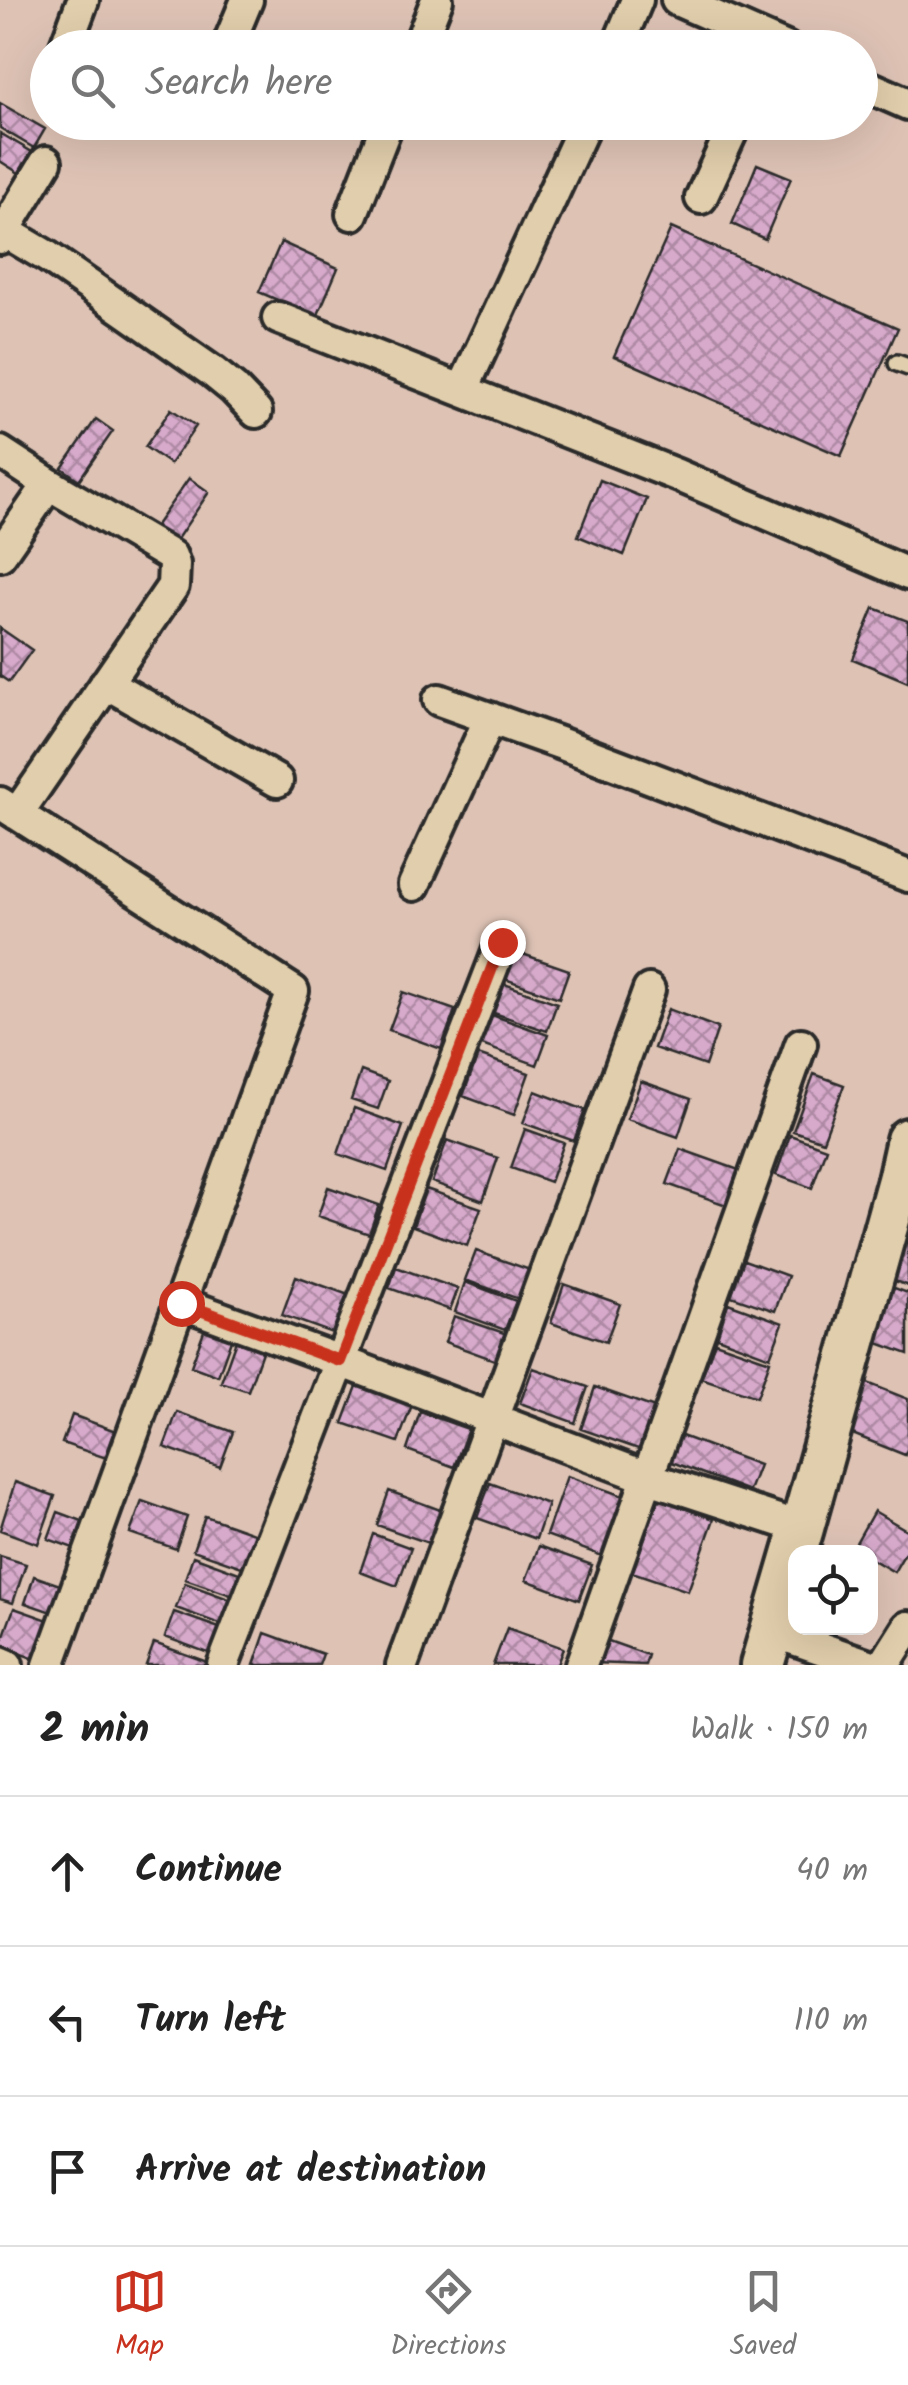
<!DOCTYPE html>
<meta charset="utf-8">
<style>
:root{--surface:#fff;--page:#f2f2f2;--text:#222;--muted:#767676;--line:#e0e0e0;--accent:#c8321e}
body{margin:0;font-family:Kalam,sans-serif;background:var(--page);color:var(--text)}
.controls{position:absolute;right:30px;bottom:30px;display:grid;overflow:hidden;border-radius:20px;box-shadow:0 10px 40px #0002}
.controls button{width:90px;height:90px;display:grid;place-items:center;padding:0;border:0;border-bottom:2px solid var(--line);background:var(--surface);color:var(--text);font:50px sans-serif}
.stop{position:absolute;width:30px;height:30px;margin:-22px;border:8px solid #c8321e;border-radius:50%;background:#fff}
.stop.end{background:#c8321e;border-color:#fff;box-shadow:0 2px 10px #0008}
.list{margin:0;padding:0;list-style:none}
h2{display:flex;justify-content:space-between;align-items:center;height:130px;margin:0;padding:0 40px;font-size:42px}
h2 small{font-size:32px;font-weight:400;color:var(--muted)}
.list li{display:grid;grid-template-columns:65px 1fr auto;gap:30px;align-items:center;box-sizing:border-box;height:150px;padding:0 40px;border-top:2px solid var(--line)}
.list b{display:block;font-size:38px;white-space:nowrap}
.list em{font-size:32px;font-style:normal;color:var(--muted)}
.icon{flex:none;width:55px;height:55px;fill:none;stroke:currentColor;stroke-width:2;stroke-linecap:round;stroke-linejoin:round}
.map{position:relative;flex:none;width:908px;height:1665px;overflow:hidden}
.search{position:absolute;background:var(--surface);box-shadow:0 10px 40px #0002;left:30px;right:30px;top:30px;height:110px;display:flex;align-items:center;gap:25px;box-sizing:border-box;padding:0 35px;border-radius:55px;color:var(--muted);font-size:38px}
.sheet{height:580px;background:var(--surface)}
nav{display:flex;justify-content:space-around;align-items:center;box-sizing:border-box;height:140px;border-top:2px solid var(--line);background:var(--surface);font-size:28px;color:var(--muted)}
nav a{display:grid;justify-items:center;gap:5px}
nav .on{color:var(--accent)}
.map>svg:first-child{display:block}
.building{fill:url(#building-cross-hatch);stroke:#2b2b2b;stroke-width:2.5}
.lines{fill:none;stroke-linecap:round;stroke-linejoin:round}
.lane-casing{stroke:#2b2b2b;stroke-width:22}
.street-casing{stroke:#2b2b2b;stroke-width:38}
.secondary-casing{stroke:#2b2b2b;stroke-width:50}
.lane{stroke:#e1ceac;stroke-width:15}
.street{stroke:#e1ceac;stroke-width:30}
.secondary{stroke:#e1ceac;stroke-width:42}
.route{stroke:#c8321e;stroke-width:12}
</style>
<div class="map">
<svg width="908" height="1665" viewBox="0 0 908 1665">
<defs>
<pattern id="building-cross-hatch" width="8" height="8" patternUnits="userSpaceOnUse" patternTransform="scale(2.5)"><rect width="8" height="8" fill="#d7a9cb"/><path d="M0 0l8 8M0 8l8-8" fill="none" stroke="#af8aa5"/></pattern>
</defs>
<rect width="100%" height="100%" fill="#dec3b5"/>
<filter id="ink" filterUnits="userSpaceOnUse"><feTurbulence type="fractalNoise" baseFrequency=".01" numOctaves="2"/><feDisplacementMap in="SourceGraphic" scale="20" xChannelSelector="R" yChannelSelector="G"/><feConvolveMatrix kernelMatrix="1 2 1 2 8 2 1 2 1" color-interpolation-filters="sRGB"/></filter>
<g filter="url(#ink)">
<path class="building" d="M0,103l45,26 -11,19 -34,-20z
M0,133l32,19 -13,21 -19,-12z
M757,164l34,14 -26,61 -33,-15z
M671,228l227,100 -57,128 -227,-100z
M281,242l57,26 -21,49 -58,-25z
M171,409l25,17 -26,38 -25,-17z
M96,419l17,12 -34,49 -17,-12z
M189,478l20,14 -34,50 -21,-14z
M600,480l47,19 -23,56 -46,-19z
M874,608l34,13v61l-55,-23z
M0,628l32,22 -23,32 -9,-6z
M511,950l58,20 -10,28 -57,-20z
M499,982l58,21 -10,28 -59,-20z
M403,992l52,18 -14,39 -52,-19z
M668,1009l50,19 -13,38 -51,-18z
M489,1014l59,21 -11,30 -58,-21z
M478,1055l51,18 -15,42 -51,-19z
M361,1071l27,10 -10,28 -27,-9z
M814,1074l30,11 -21,56 -30,-10z
M641,1081l50,18 -13,38 -51,-18z
M535,1091l50,19 -11,31 -51,-18z
M354,1108l49,18 -16,45 -49,-17z
M525,1129l39,14 -14,39 -39,-14z
M790,1135l36,13 -14,40 -36,-13z
M447,1140l51,18 -15,43 -51,-19z
M680,1149l59,21 -13,35 -59,-21z
M328,1187l51,18 -10,29 -51,-18z
M426,1189l55,19 -14,38 -54,-20z
M908,1223v63l-21,-8z
M476,1251l54,19 -11,29 -54,-19z
M744,1260l44,16 -13,35 -44,-15z
M396,1267l62,22 -8,21 -61,-22z
M296,1276l61,22 -14,39 -61,-22z
M465,1282l51,19 -11,29 -50,-18z
M564,1284l56,20 -14,38 -55,-19z
M889,1286l19,7v61l-39,-14z
M728,1303l55,20 -13,34 -53,-20z
M454,1316l53,18 -10,27 -52,-19z
M205,1328l27,9 -14,39 -27,-10z
M236,1340l27,9 -15,42 -27,-9z
M715,1342l55,19 -13,36 -56,-19z
M533,1368l55,19 -13,36 -55,-20z
M860,1380l48,19v48l-3,8 -65,-26z
M357,1386l55,19 -14,37 -55,-19z
M595,1387l60,21 -14,42 -60,-21z
M177,1412l56,20 -13,35 -56,-20z
M420,1412l48,17 -14,38 -47,-17z
M72,1415l52,19 -9,27 -53,-18z
M679,1435l80,30 -10,26 -80,-30z
M567,1476l56,20 -21,60 -56,-21z
M15,1482l40,14 -17,48 -38,-14z
M490,1483l58,21 -12,35 -59,-21z
M389,1491l54,20 -12,33 -54,-19z
M659,1499l55,20 -26,72 -56,-19z
M142,1501l45,16 -11,32 -46,-16z
M874,1511l34,20v17l-14,24 -24,-14v-6h-9l-8,-4z
M58,1512l27,10 -9,27 -28,-10z
M205,1516l60,21 -12,34 -60,-21z
M373,1534l38,14 -14,38 -37,-14z
M539,1546l53,19 -13,35 -53,-20z
M0,1556l26,8 -13,39 -13,-4z
M193,1556l57,21 -8,22 -57,-20z
M34,1576l32,11 -9,27 -32,-11z
M185,1583l52,19 -9,25 -52,-19z
M14,1608l40,14 -14,39 -40,-15z
M174,1612l54,19 -9,26 -54,-20z
M507,1628l56,20 -6,17h-64z
M265,1633l58,21 -4,11h-65z
M603,1639l45,16 -3,10 -51,-2z
M154,1643l59,21 -1,1h-66z"/>
<g class="lines">
<defs>
<path id="lane" d="M897,363l11,4"/>
<path id="street" d="M677,0l109,48
M65,48l18,-48
M227,48l20,-48
M418,48l19,-48
M617,48l20,-48
M860,83l48,21
M701,198l35,-76
M352,214l36,-92
M4,231l44,26 165,115 21,17 22,23
M0,238l46,-76
M278,318l399,157 231,99
M463,389l123,-267
M0,452l49,32 122,72 3,8 -1,22 -156,228
M0,555l49,-71
M106,683l171,98
M439,700l123,44 346,132
M0,803l293,188 -244,674
M414,885l76,-167
M181,1303l159,58 309,117 153,50
M771,1631l98,34
M0,1662l7,3
M223,1665l279,-723
M402,1665l247,-675
M581,1665l220,-621
M884,1665l24,-38"/>
<path id="secondary" d="M762,1665l40,-137 97,-348 9,-40"/>
</defs>
<use href="#lane" class="lane-casing"/>
<use href="#street" class="street-casing"/>
<use href="#secondary" class="secondary-casing"/>
<use href="#lane" class="lane"/>
<use href="#street" class="street"/>
<use href="#secondary" class="secondary"/>
</g>
</g>
<g class="lines" filter="url(#ink)">
<path class="route" d="M181,1303l159,58 162,-419"/>
</g>
</svg>
<div class="controls">
<button><svg class="icon" aria-label="locate" viewBox="0 0 24 24"><circle cx="12" cy="12" r="6"/><path d="M12 2v4M12 18v4M2 12h4M18 12h4"/></svg></button>
</div>
<div class="stop" style="left:181px;top:1303px"></div>
<div class="stop end" style="left:502px;top:942px"></div>
<div class="search"><svg class="icon" aria-label="search" viewBox="0 0 24 24"><circle cx="10" cy="10" r="6"/><path d="M15 15l6 6"/></svg>Search here</div>
</div>
<section class="sheet">
<h2>2 min<small>Walk · 150 m</small></h2>
<ul class="list">
<li><svg class="icon" aria-label="ahead" viewBox="0 0 24 24"><path d="M12 20V5M6 11l6-6 6 6"/></svg><div><b>Continue</b></div><em>40 m</em></li>
<li><svg class="icon" aria-label="left" viewBox="0 0 24 24"><path d="M17 20v-9H6M10 6l-5 5 5 5"/></svg><div><b>Turn left</b></div><em>110 m</em></li>
<li><svg class="icon" aria-label="arrive" viewBox="0 0 24 24"><path d="M6 21V4h12l-3 4 3 4H6"/></svg><div><b>Arrive at destination</b></div></li>
</ul>
</section>
<nav>
<a class="on"><svg class="icon" aria-label="map" viewBox="0 0 24 24"><path d="M3 6l6-2 6 2 6-2v14l-6 2-6-2-6 2zM9 4v14M15 6v14"/></svg>Map</a>
<a><svg class="icon" aria-label="directions" viewBox="0 0 24 24"><path d="M12 3l9 9-9 9-9-9zM9 14v-3h6M13 9l2 2-2 2"/></svg>Directions</a>
<a><svg class="icon" aria-label="saved" viewBox="0 0 24 24"><path d="M7 4h10v16l-5-4-5 4z"/></svg>Saved</a>
</nav>
